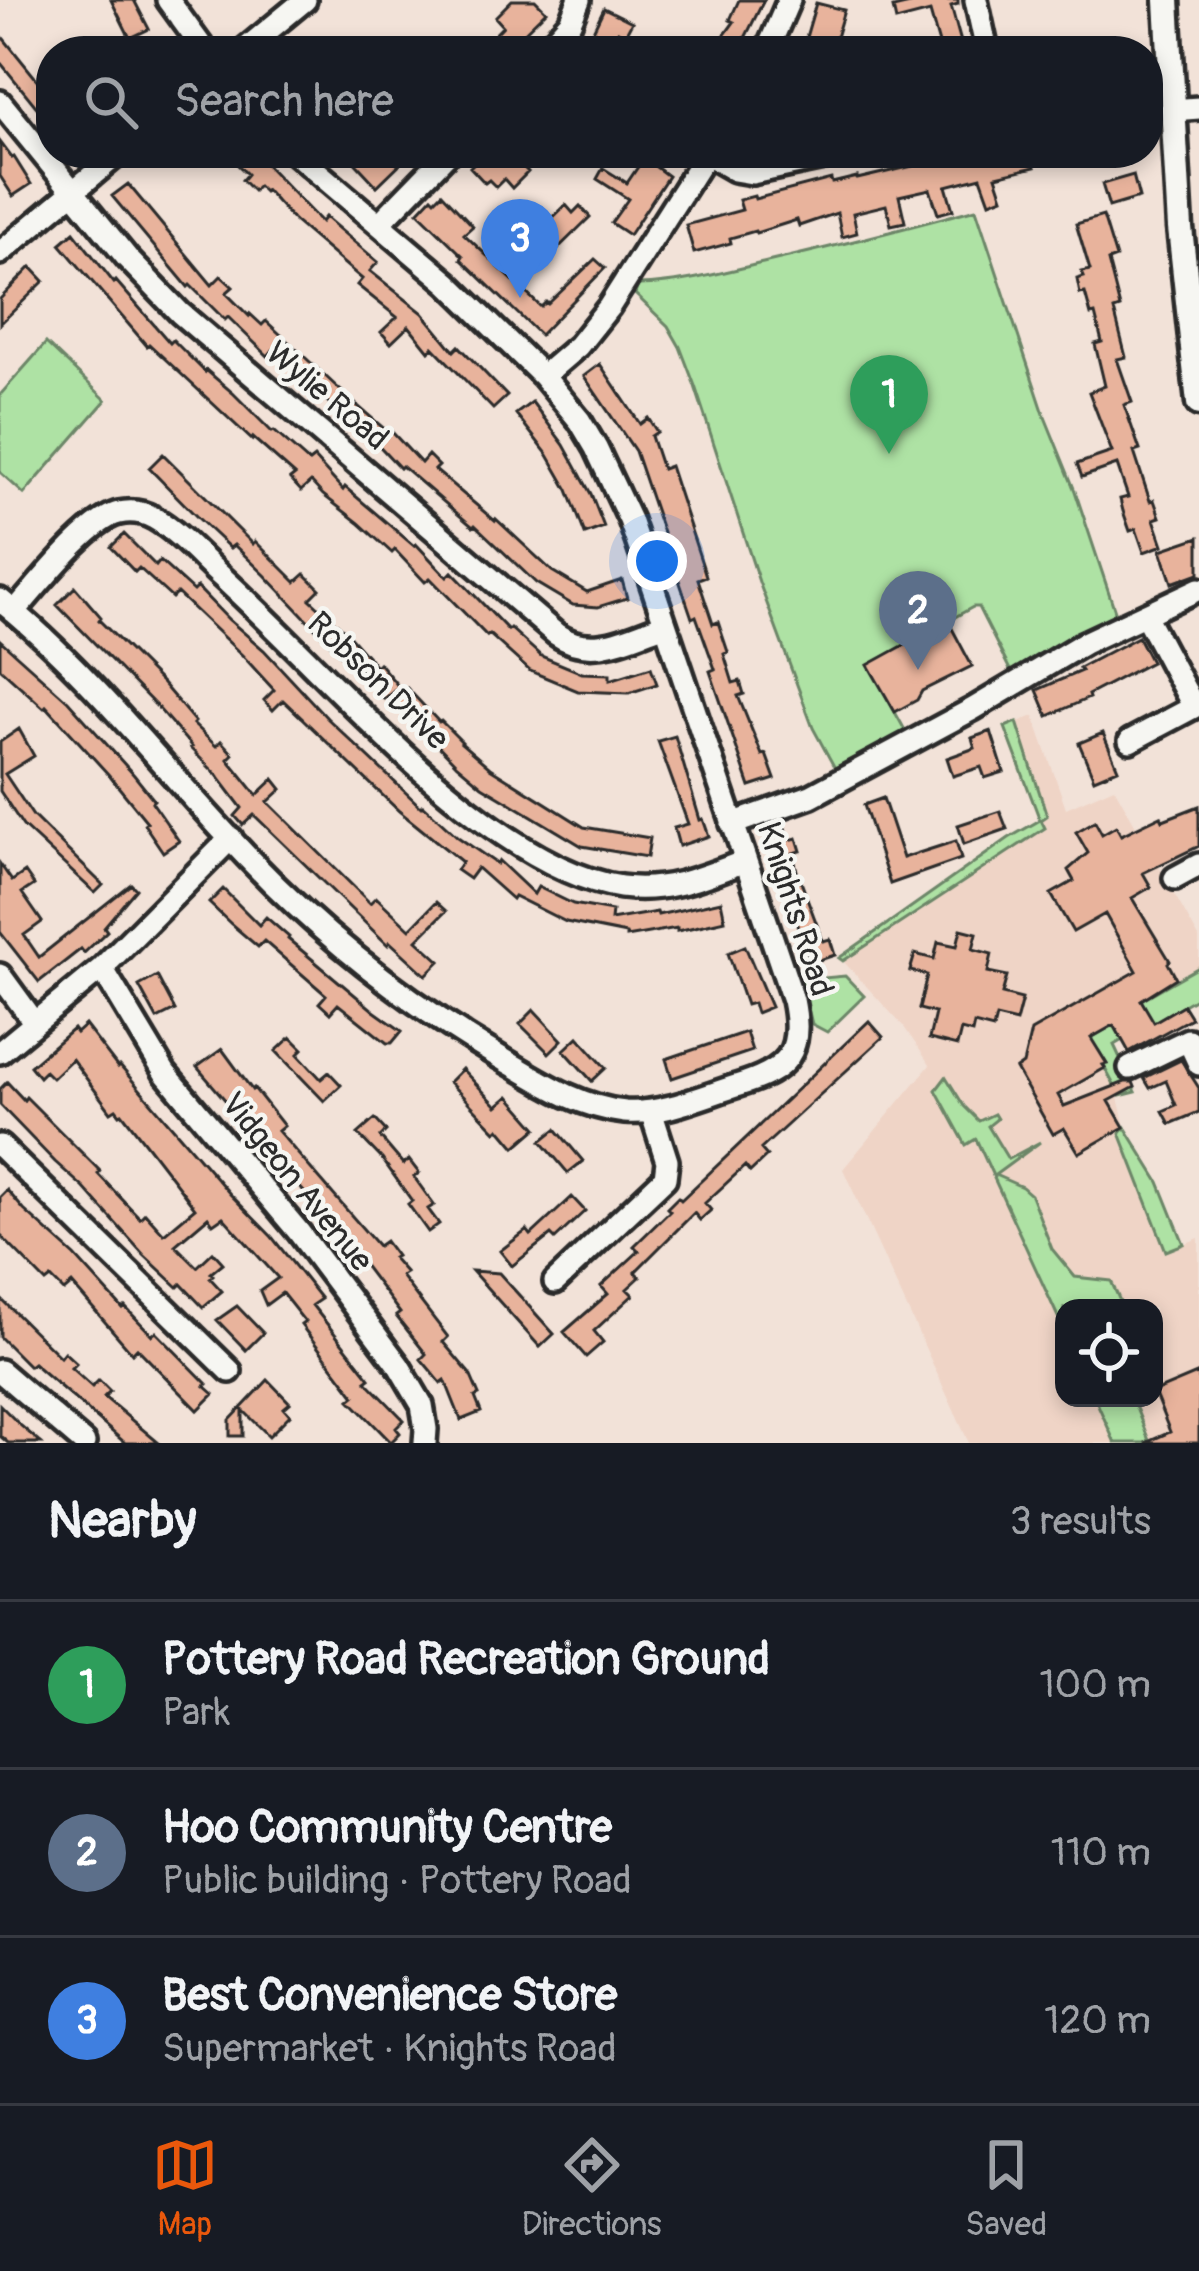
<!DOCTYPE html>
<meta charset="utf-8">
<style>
:root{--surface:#171b24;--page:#20242c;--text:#f1f3f6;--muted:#9ea1a6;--line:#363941;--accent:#ea580c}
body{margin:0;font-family:Pangolin,sans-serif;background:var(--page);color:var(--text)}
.controls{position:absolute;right:36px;bottom:36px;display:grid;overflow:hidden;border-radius:24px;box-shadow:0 6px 18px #0003}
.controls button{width:108px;height:108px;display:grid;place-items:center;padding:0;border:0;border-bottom:3px solid var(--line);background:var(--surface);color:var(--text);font:60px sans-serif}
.you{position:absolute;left:657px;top:561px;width:42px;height:42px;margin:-30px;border:9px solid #fff;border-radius:50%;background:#1a73e8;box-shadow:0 0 0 18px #1a73e833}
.badge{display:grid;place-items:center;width:78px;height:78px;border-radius:50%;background:var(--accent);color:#fff;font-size:39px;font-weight:700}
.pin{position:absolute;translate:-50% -99px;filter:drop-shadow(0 3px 6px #0008)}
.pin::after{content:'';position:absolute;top:63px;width:42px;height:36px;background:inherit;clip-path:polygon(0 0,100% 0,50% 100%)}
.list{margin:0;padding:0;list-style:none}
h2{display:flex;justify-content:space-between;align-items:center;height:156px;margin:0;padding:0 48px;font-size:51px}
h2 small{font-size:39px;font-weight:400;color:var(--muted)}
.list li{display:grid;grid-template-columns:78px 1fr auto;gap:36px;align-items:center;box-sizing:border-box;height:168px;padding:0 48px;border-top:3px solid var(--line)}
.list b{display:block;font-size:45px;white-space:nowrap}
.list p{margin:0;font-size:39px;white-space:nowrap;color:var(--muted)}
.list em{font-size:39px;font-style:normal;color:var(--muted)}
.icon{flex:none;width:66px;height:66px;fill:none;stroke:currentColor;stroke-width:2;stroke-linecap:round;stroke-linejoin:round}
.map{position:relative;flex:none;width:1199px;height:1443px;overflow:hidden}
.search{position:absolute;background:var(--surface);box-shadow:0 6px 18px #0003;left:36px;right:36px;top:36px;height:132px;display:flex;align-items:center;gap:30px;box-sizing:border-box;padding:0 42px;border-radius:48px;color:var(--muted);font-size:45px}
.sheet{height:660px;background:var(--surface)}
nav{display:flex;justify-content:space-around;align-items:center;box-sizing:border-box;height:168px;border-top:3px solid var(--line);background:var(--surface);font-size:33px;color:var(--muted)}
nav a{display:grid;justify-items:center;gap:6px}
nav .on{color:var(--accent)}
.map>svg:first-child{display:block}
.built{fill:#efd4c6;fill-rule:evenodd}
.green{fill:#aee2a4;stroke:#6c8668;stroke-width:3}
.building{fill:#e8b39c;stroke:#2b2b2b;stroke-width:3}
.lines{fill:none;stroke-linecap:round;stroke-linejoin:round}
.minor-casing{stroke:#2b2b2b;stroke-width:30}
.tertiary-casing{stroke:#2b2b2b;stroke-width:33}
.minor{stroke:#f6f6f2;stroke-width:21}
.tertiary{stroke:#f6f6f2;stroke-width:24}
.labels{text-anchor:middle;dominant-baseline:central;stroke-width:9;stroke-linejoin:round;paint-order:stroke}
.street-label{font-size:33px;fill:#2b2b2b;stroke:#f6f6f2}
</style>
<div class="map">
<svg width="1199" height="1443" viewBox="0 0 1199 1443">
<rect width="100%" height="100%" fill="#f2e2d8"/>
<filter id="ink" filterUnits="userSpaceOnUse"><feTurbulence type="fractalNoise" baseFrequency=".00833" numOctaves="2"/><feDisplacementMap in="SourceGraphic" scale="24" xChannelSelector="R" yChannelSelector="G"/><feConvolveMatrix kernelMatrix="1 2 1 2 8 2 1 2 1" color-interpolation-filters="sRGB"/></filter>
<g filter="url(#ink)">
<path class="built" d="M1034,716l32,92 48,-21 85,151v58l-92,54 18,77 -5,6 46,118 33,-13v205h-230l-126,-274 87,-104 -26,-38 -61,-66 201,-133 -39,-101zM1064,1308h90v90h-90z"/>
<path class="green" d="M976,209l69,208 30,74 41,123 -104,60 -34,-67h-5l-104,58 37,67 -69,40 -24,-44 -54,-146 -64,-196 -15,-39 -12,-21 -33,-32 3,-9c43,-1 87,-13 129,-23 70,-16 139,-34 209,-53z
M46,343l60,57 -82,94 -24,-22v-77z
M1017,722l30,94 -6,4 4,8 -202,133 -4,-3 170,-120 31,-18 -35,-93z
M1199,967v29l-85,49 22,47 -16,4 -17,-31 3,-2 -7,-12 -15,-9 61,-35 -4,-7z
M845,976l19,20 -37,36 -15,-8 -11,-44z
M946,1077l18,29 15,15 15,-7 3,5 -9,7 20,33 32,-17 -45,33 27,12 9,8 21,54 23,28 36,4 12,27h-59v22l-88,-191 -10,6 -30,-55z
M1125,1127l34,55 25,62 -18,7 -46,-118z
M1095,1398h37l18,45h-35z"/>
<path class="building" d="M111,0h23l15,29 -19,9z
M512,0h23l11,11 -41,40h-26l24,-25 -8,-9z
M739,0h25l-20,40 2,2 -7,9h-26l21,-29 -4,-2z
M927,0h31v4l-7,2 11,40 -21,5 -11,-39 -34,9 -3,-13z
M816,3l28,7 -9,31 -12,-3 -6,13h-15z
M604,8l28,14 -7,13 -7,-4 -11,20h-31l14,-14z
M0,34l51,63v12l-8,6 -43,-53z
M0,142l12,16 2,-1 17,27 -18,12 -13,-20z
M246,153h9l66,69 4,-5 53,45 -8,9 53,42 31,38 5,-5 48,50 -14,13 -60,-62 -4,4 -20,-25 -18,17 -10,-11 16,-15 -40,-32 5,-6 -68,-58 -28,-31 -2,2 -6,-6 -5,5 -11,-11 5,-6 -11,-11z
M346,153h65l-34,33z
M484,153h17l14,14 4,-4 9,9 -16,16 -8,-9 -8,8 -7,-7 -4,3 -15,-16z
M968,153h63l4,14 -39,9 7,21 -13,5 -9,-25 -35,9 7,24 -15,4 -8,-25 -31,7 6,26 -14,3 -5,-20 -33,8 4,20 -15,4 -5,-24 -38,13 -2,-6 -41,13 -1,-2 -25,7 1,5 -37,10 -8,-28 56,-15 -3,-10 15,-4 1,3 76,-20 1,4 25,-6v2z
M644,158l24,18 -39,59 -18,-12 17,-24 -31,-20 6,-11 24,15z
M1133,175l6,23 -30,9 -7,-23z
M128,184l84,101 9,-9 12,11 -7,6 23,23 1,-2 12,11 4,-4 86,80 37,32 2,-2 30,32 7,-8 11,11 -4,4 60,51 1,-2 56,52 35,21 35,-12 5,18 -29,9 -25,-2 -37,-22 -61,-58 -2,2 -71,-61 -2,2 -31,-33 -3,3 -93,-88 -5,6 -40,-39 -3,3 -35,-35 -2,2 -76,-91z
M442,193l31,33 -9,8 77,73 5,-5 2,2 47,-45 10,9 -65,67 -79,-76 2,-3 -45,-44 14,-15 3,3z
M566,205l7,8 7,-7 10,11 -52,51 -13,-12 23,-22 -6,-6z
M1103,216l13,42 -8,3 12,47 -6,2 12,47 -9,2 15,43 -8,3 16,45 -6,2 16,49 4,-1 6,17 -6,2 9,26 -19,7 -8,-23 -6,2 -7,-20 -3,-12 8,-2 -11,-32 -35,12 -5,-13 35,-12 -23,-60 16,-6 -10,-42 7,-2 -7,-28 -4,1 -6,-22 -5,1 -3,-15 7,-2 -2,-5 8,-2 -14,-46z
M74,232l40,51 2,-2 54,62 3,-3 32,32 1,-2 27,23 39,39 2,-1 35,31 5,-4 29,32 2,-3 69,59 2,-2 31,33 5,-5 56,58 2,-2 31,28 41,17 28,1v6l41,-13 6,17 -28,9 -51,-2 -48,-20 -41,-37 -2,2 -57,-58 -5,4 -30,-32 -3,3 -33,-30 -36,-28 -12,-13 -10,9 -11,-12 5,-4 -42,-37 -1,2 -103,-96 -2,2 -87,-102z
M31,267l13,14 -44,43v-25z
M600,364l40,60 8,-6 9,14 -6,4 11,33 8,-3 36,110 -8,3 15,45 5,-2 10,30 -4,2 9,29 7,-2 4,13 -6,2 24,59 4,-1 9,25 -25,8 -40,-116 5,-2 -19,-53 -4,2 -57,-167 -51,-75z
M532,402l32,43 27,49 13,33 -19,7 -17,-44 -20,-35 -32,-41z
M163,454l90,90 2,-3 41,41 9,-8 15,15 -10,10 37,34 29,33 3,-3 20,24 -15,12 -27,-34 -4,3 -88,-93 -31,-30 -4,3 -32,-30 -49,-50z
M124,534l32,32 4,-5 33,30 4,-4 32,33 35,30 63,68 94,89 2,-2 35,32 39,27 2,-3 35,33 4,-7 35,17 39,7 -1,9 46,-8 1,3 63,-14 4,19 -48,11v-3l-51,9v-3l-60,-12 -52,-26 -2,3 -35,-31 -8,11 -13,-9 6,-8 -63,-51 -116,-111 -10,10 -9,-10 10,-10 -32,-35 -65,-62 -5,5 -33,-30 -4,4 -24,-25z
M1199,537v36l-27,10 -11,-33z
M75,587l26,30 -2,3 64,64 32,38 -2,2 23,22 5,-5 12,13 -5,5 29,36 17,-16 8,10 -14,13 102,101 6,-6 34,32 26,-27 10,9 -29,29 23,21 -14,14 -36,-33 -2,3 -134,-130 -11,10 -8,-9 7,-8 -25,-33 -27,-27 2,-1 -33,-38 -102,-104z
M948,621l24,45 -50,25 -5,9 -22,12 -27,-47z
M1138,637l13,25 -63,33 1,3 -41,18 -11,-26 44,-19 -2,-3z
M0,640l68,61 66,74 20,25 -2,2 27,39 -16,11 -19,-28 3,-2 -39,-48 -62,-68 -2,2 -44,-40z
M407,688l32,34 2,-1 21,21 -1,1 29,25 94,59 66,11 -3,19 -65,-11 -100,-60 -25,-21 -63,-65z
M19,729l15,27 -29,18 28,42 70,69 -8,8 -72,-67 -23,-35v-49z
M991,731l13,41 -19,6 -4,-11 -28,9 -6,-18 28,-10 -3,-10z
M1103,733l15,36 -24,10 -15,-36z
M675,736l25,84 3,-1 6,17 -30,10 -5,-18 14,-4 -30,-83z
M883,798l20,60 53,-17 5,18 -71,25 -26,-79z
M1199,806v40l-56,27 8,14 -19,11 38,63 -2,2 8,15 -35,22 13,22 29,-17 8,13 -62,34 -15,-27 -23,13 16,26 -4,1 2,3 -47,27 6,11 61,-24h8l2,5 -26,14 15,26 -45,26 -15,-25 -11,6 -37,-65 7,-5 8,-33 106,-60 -32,-57 -32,18 -22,-38 23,-13 -6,-11 20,-17 -12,-21 19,-11 7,13 14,-8 5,9 40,-19 2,4z
M1000,811l7,18 -43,15 -6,-19z
M785,828l4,12 8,-2 4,13 -8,2 4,18 26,70 7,-2 5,16 -25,8 -44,-129z
M0,864l12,17 13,-9 9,13 -12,8 20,29 -18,13 15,22 92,-73 5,5 -32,38 3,4 -23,22 -3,-4 -42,33 -39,-50z
M223,889l36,36 7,-8 23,20 -1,2 86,72 28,20 -10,12h-5l-49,-39 -8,9 -11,-10 7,-8 -62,-54 -6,6 -27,-23 -22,-21z
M961,929l16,4 -4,16 19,5 -4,18 19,4 -5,18 20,5 -6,23 -20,-5 -3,12 -19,-5 -2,9 -11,-3 -4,16 -28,-7 6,-26 -16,-4 8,-34 -17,-4 5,-17 19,5 4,-17 19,4z
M745,946l26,61 -15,6 -3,-10 -7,2 -18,-52z
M157,976l18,34 -18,9 -18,-33z
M534,1010l28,30 -13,13 -29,-29z
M869,1021l14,16 -122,112 6,7 -17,16 -5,-6 -40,37 6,7 -11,10 -6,-7 -59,59 5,5 -13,12 6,6 -39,36 9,11 -17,15 -22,-25 44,-38 -7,-8 38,-35 -5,-5 36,-35 -3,-3 11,-11 3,3z
M85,1025l33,43 2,-2 110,128 42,43 49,62 -9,6 58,73 -4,3 38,39 -8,8 4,5 -9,9 -41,-42 5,-4 -54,-71 4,-3 -23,-29 -16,12 -6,-14 18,-13 -55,-61 -10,7 -5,-7 -33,28 22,22 16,-15 10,11 -12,10 2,2 -3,3 12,13 -19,16 -22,-23 -3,3 -34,-32 -60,-67 -29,-26 -55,-57v-16l7,-7 17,18 2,-3 74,74 -2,3 42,44 5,-5 19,21 31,-26 -73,-95 -2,1 -4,-5 -5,3 -39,-53 -20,19 -7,-7 -6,6 -9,-11 43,-37 3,4z
M746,1032l6,19 -80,27 -6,-19z
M291,1037l12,12 -5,5 23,25 8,-7 12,13 -17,16 -48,-50z
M578,1037l28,31 -14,13 -28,-31z
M222,1049l30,41 2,-2 30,38 -6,5 100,115 7,-5 11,15 -3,2 13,15 -5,3 47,61 -5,5 27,32 9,21 -4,2 6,15 -20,8 -16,-40 -4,3 -20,-24 5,-5 -30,-38 4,-3 -55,-73 -148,-173z
M1181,1060l18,28v24l-29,12 -7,-13 13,-6 -10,-24 -16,7 -6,-10z
M462,1069l35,37 12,-10 28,32 -22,19 -16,-19 -3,3 -47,-49z
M375,1119l11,12 -6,6 23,27 6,-4 10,13 -5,4 20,28 -6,4 11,15 -11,8 -20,-28 4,-3 -30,-42 -24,-25z
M556,1129l27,32 -15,12 -27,-32z
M7,1190l17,20 51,46 48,53 2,-2 27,28 4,-3 51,52 -2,2 9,8 -16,16 -61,-62 -5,5 -60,-69 -8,7 -13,-13 -5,4 -46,-47v-38z
M572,1197l13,14 -30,28 -4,-4 -39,31 -12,-15 27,-21 4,5z
M472,1271l27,2 55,61 -14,13z
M0,1298l60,59 4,-5 12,11 -5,5 21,19 7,-7 11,11 -6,6 55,46h-34l-92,-80 -4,3 -29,-29z
M237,1306l26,27 -17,17 -29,-30z
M1199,1373v70h-54l25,-11 -16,-40z
M268,1380l22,23 -6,5 6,7 -21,21 -26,-26v26h-13v-16z
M0,1405l21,21 20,17h-33l-8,-7z"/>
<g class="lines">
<defs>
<path id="minor" d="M168,0l37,51
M976,0l11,51
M243,51l62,-51
M544,51l26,-29 9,-22
M767,51l22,-51
M0,102l128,157 52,54 376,321c35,25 73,3 109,-10
M1172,110l27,-2
M706,154l28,16 18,3 95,-20
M380,223l68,-70
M0,253l119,-100
M543,376l35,-30 31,-39 98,-154
M0,600c95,77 168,175 252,262 73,76 158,142 249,196 39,23 77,49 124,54 37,3 78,-16 114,-27 49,-15 65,-33 54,-85l-163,-480 -34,-72 -16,-27 -37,-45 -95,-93 -153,-130
M14,612c23,-25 74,-92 105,-99 13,-3 24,-1 35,5 26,15 47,40 69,60 67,62 129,130 197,191 52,46 131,108 201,118 46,6 82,-10 124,-26
M1130,741l64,-34 -49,-92
M732,824l79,-28 162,-87 111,-66 115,-54
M1175,878l24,-13
M102,968l63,105 133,158 101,135 23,39 4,24 -1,14
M0,975l35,48
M0,1052l102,-84 129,-130
M1130,1068l58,-28 11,24
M0,1146l230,225
M555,1282l110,-104 2,-17 -16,-50
M0,1371l84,72"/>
<path id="tertiary" d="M1167,0l13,228 19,175"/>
</defs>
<use href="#minor" class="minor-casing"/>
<use href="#tertiary" class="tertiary-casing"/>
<use href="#minor" class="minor"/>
<use href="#tertiary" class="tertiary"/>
</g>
</g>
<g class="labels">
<g class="street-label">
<text transform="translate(327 396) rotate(40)">Wylie Road</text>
<text transform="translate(378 681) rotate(44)">Robson Drive</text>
<text transform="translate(795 909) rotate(72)">Knights Road</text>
<text transform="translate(297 1182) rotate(51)">Vidgeon Avenue</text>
</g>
</g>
</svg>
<div class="controls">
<button><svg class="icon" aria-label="locate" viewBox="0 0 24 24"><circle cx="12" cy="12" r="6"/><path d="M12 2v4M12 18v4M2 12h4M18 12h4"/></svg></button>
</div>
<div class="you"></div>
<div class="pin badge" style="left:889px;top:454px;background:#2e9e5b">1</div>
<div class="pin badge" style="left:918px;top:670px;background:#5c6f8a">2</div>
<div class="pin badge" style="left:520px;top:298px;background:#3f7fe0">3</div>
<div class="search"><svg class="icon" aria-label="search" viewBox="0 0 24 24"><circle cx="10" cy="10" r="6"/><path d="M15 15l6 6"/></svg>Search here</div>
</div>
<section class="sheet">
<h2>Nearby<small>3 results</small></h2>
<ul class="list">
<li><span class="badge" style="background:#2e9e5b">1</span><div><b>Pottery Road Recreation Ground</b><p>Park</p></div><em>100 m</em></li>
<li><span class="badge" style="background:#5c6f8a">2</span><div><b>Hoo Community Centre</b><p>Public building · Pottery Road</p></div><em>110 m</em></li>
<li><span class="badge" style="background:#3f7fe0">3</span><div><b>Best Convenience Store</b><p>Supermarket · Knights Road</p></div><em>120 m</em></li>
</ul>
</section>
<nav>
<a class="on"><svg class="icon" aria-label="map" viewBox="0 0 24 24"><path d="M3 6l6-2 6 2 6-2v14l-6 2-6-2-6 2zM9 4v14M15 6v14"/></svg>Map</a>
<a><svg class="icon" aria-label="directions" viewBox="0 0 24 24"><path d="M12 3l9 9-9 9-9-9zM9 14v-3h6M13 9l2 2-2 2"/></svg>Directions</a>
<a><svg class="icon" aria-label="saved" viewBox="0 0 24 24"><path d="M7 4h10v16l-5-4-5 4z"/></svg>Saved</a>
</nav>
